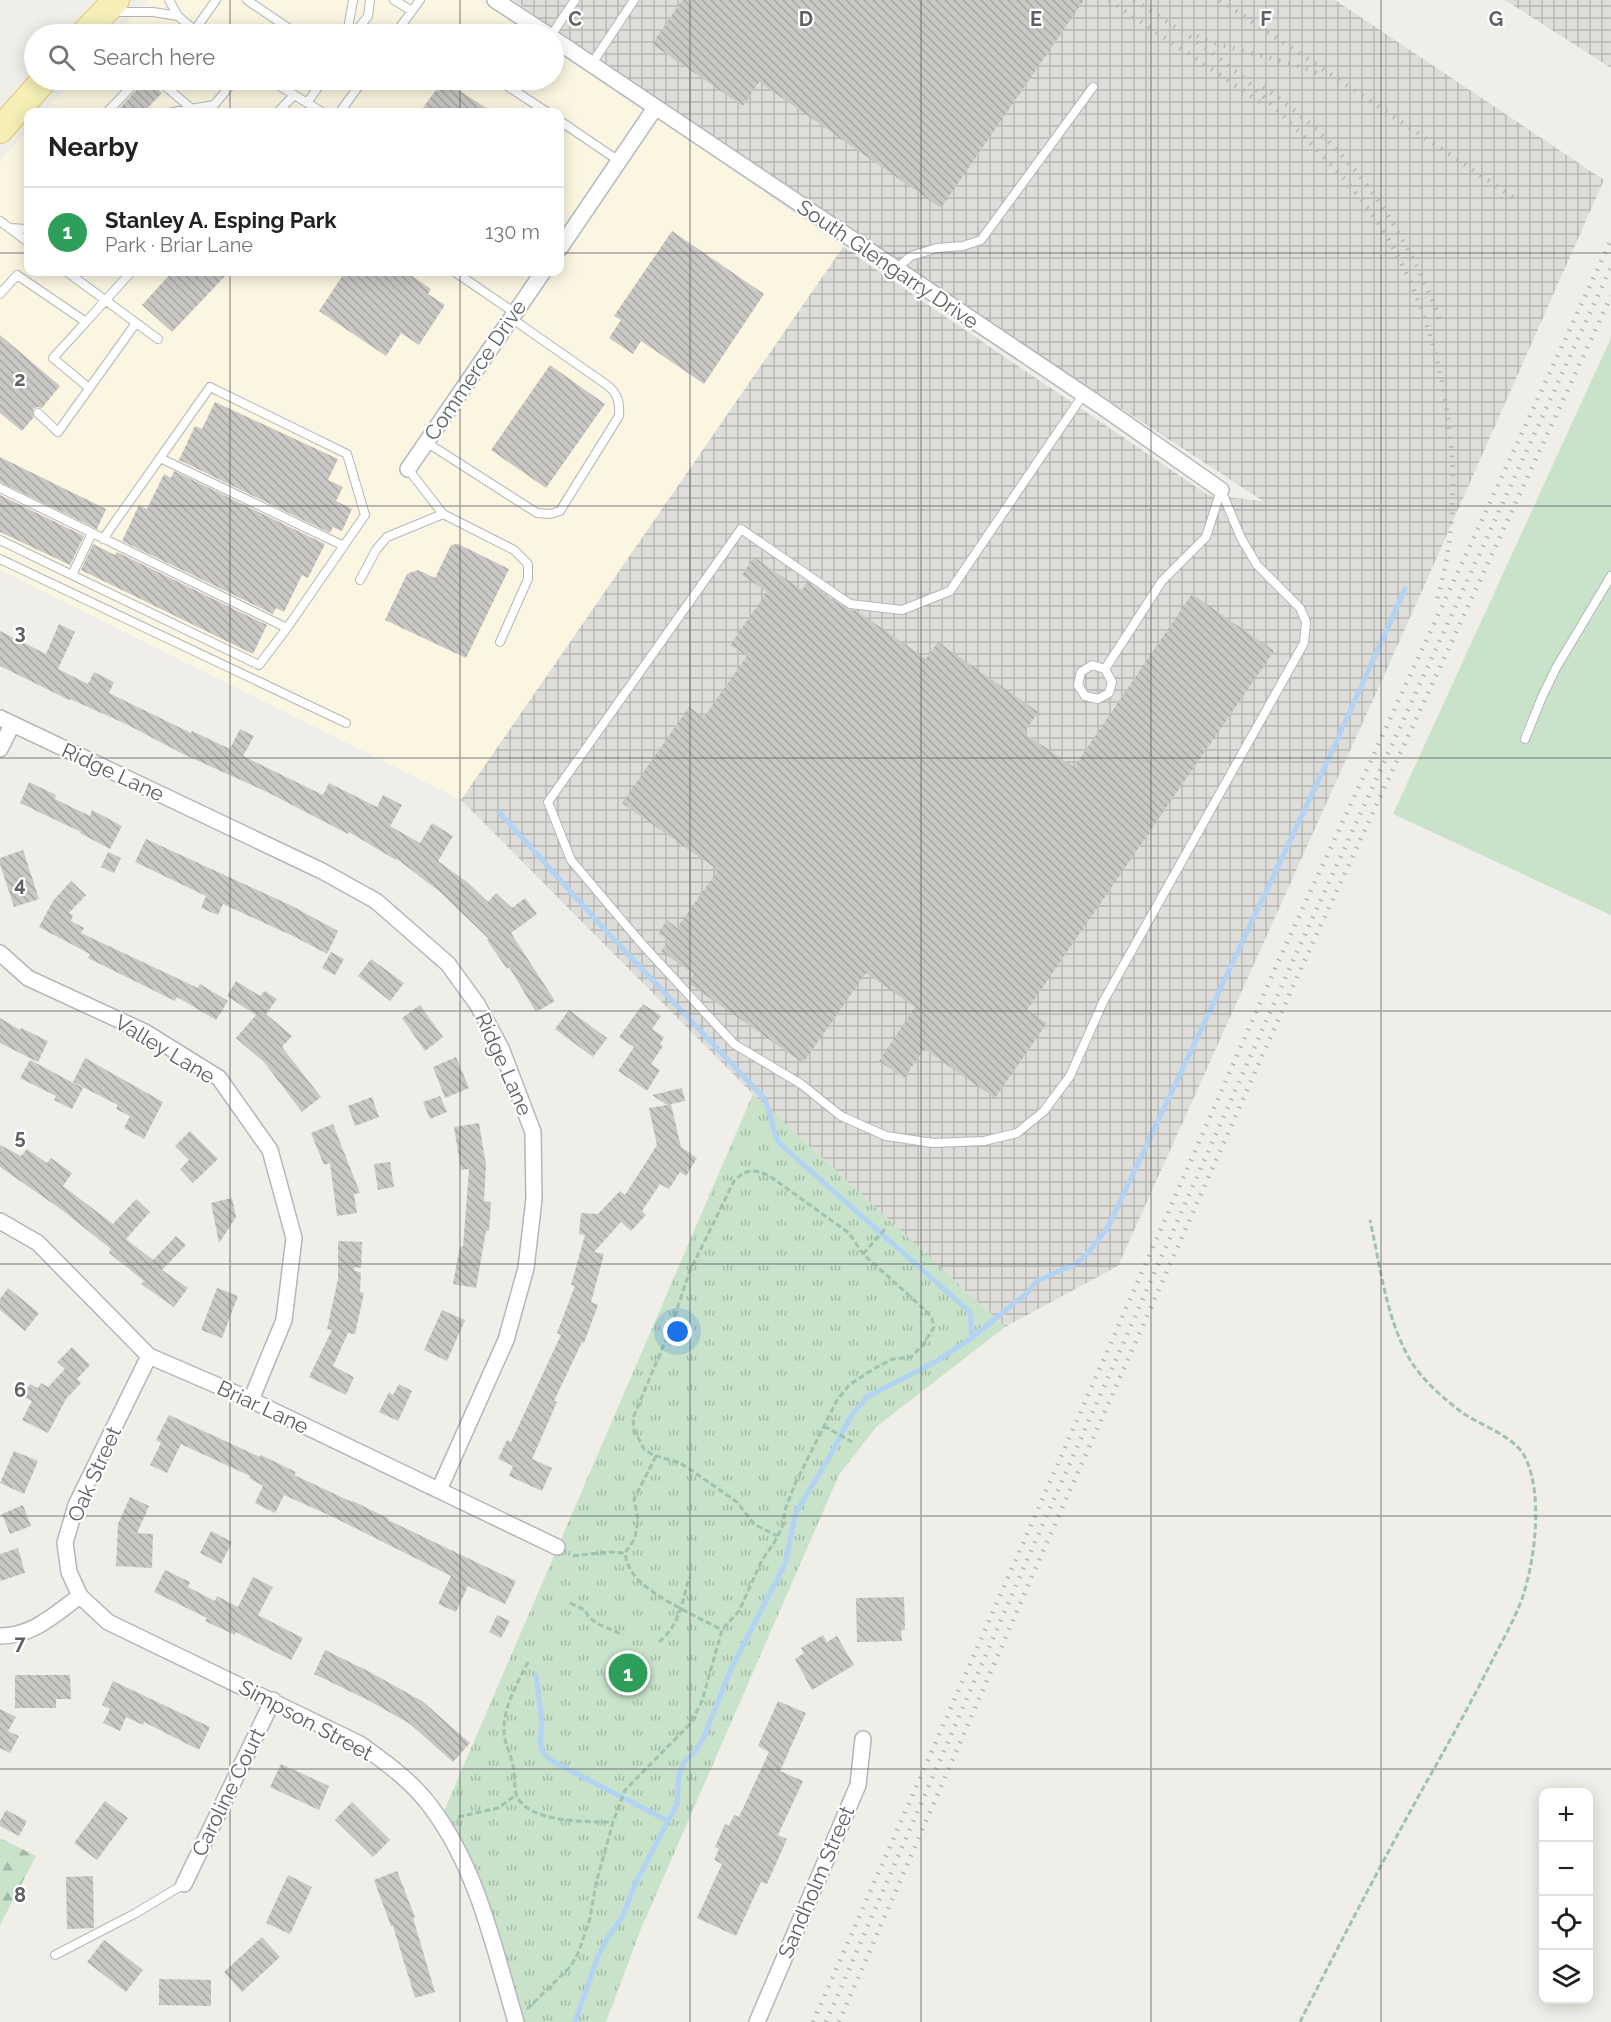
<!DOCTYPE html>
<meta charset="utf-8">
<style>
:root{--surface:#fff;--page:#f6f6f6;--text:#222;--muted:#767676;--line:#e0e0e0;--accent:#d35d49}
body{margin:0;font-family:Raleway,sans-serif;background:var(--page);color:var(--text)}
.controls{position:absolute;right:18px;bottom:18px;display:grid;overflow:hidden;border-radius:12px;box-shadow:0 3px 15px #0003}
.controls button{width:54px;height:54px;display:grid;place-items:center;padding:0;border:0;border-bottom:2px solid var(--line);background:var(--surface);color:var(--text);font:30px sans-serif}
.you{position:absolute;left:678px;top:1332px;width:21px;height:21px;margin:-15px;border:4px solid #fff;border-radius:50%;background:#1a73e8;box-shadow:0 0 0 9px #1a73e833}
.badge{display:grid;place-items:center;width:39px;height:39px;border-radius:50%;background:var(--accent);color:#fff;font-size:20px;font-weight:700}
.pin{position:absolute;translate:-50% -50%;border:3px solid #fff;box-shadow:0 2px 6px #0006}
.list{margin:0;padding:0;list-style:none}
h2{display:flex;justify-content:space-between;align-items:center;height:78px;margin:0;padding:0 24px;font-size:26px}
h2 small{font-size:20px;font-weight:400;color:var(--muted)}
.list li{display:grid;grid-template-columns:39px 1fr auto;gap:18px;align-items:center;box-sizing:border-box;height:90px;padding:0 24px;border-top:2px solid var(--line)}
.list b{display:block;font-size:22px;white-space:nowrap}
.list p{margin:0;font-size:20px;white-space:nowrap;color:var(--muted)}
.list em{font-size:20px;font-style:normal;color:var(--muted)}
.icon{flex:none;width:33px;height:33px;fill:none;stroke:currentColor;stroke-width:2;stroke-linecap:round;stroke-linejoin:round}
.map{position:relative;flex:none;width:1611px;height:2022px;overflow:hidden}
.search{position:absolute;background:var(--surface);box-shadow:0 3px 15px #0003;left:24px;top:24px;width:540px;height:66px;display:flex;align-items:center;gap:15px;box-sizing:border-box;padding:0 21px;border-radius:33px;color:var(--muted);font-size:22px}
.panel{position:absolute;background:var(--surface);box-shadow:0 3px 15px #0003;left:24px;top:108px;width:540px;height:168px;border-radius:12px}
.map>svg:first-child{display:block}
.commercial{fill:#faf6e1}
.industrial{fill:url(#industrial-grid)}
.green{fill:#c8e3c9}
.forest{fill:url(#forest-firs)}
.park{fill:url(#park-tufts)}
.lines{fill:none;stroke-linecap:round;stroke-linejoin:round}
.stream{stroke:#b2d3f4;stroke-width:5}
.building{fill:url(#building-back-hatch)}
.service-casing{stroke:#b4b6ba;stroke-width:10}
.minor-casing{stroke:#b4b6ba;stroke-width:18}
.primary-casing{stroke:#e0c870;stroke-width:28}
.path{stroke:#a1c3ad;stroke-width:3;stroke-dasharray:6 3;stroke-linecap:butt}
.service{stroke:#fff;stroke-width:8}
.minor{stroke:#fff;stroke-width:15}
.primary{stroke:#f5efb7;stroke-width:26}
.rail{stroke:#b5b5b6;stroke-width:4.5;stroke-dasharray:1.5 8;stroke-linecap:butt}
.grid{fill:none;stroke:#5f6166;stroke-width:1.5;stroke-opacity:0.55}
.labels{text-anchor:middle;dominant-baseline:central;stroke-width:4.5;stroke-linejoin:round;paint-order:stroke}
.street-label{font-size:21px;fill:#5f6166;stroke:#fff}
.grid-label{font-size:20px;text-anchor:middle;font-weight:bold;fill:#5f6166;stroke:#fff;stroke-width:4.5;stroke-linejoin:round;paint-order:stroke}
</style>
<div class="map">
<svg width="1611" height="2022" viewBox="0 0 1611 2022">
<defs>
<pattern id="industrial-grid" width="8" height="8" patternUnits="userSpaceOnUse" patternTransform="scale(1.5)"><rect width="8" height="8" fill="#deddd9"/><path d="M0 4h8M4 0v8" fill="none" stroke="#b7b7b4"/></pattern>
<pattern id="forest-firs" width="22" height="20" patternUnits="userSpaceOnUse" patternTransform="scale(1.5)"><rect width="22" height="20" fill="#c8e3c9"/><path d="M5 1l3.5 6h-7zM16 11l3.5 6h-7z" fill="#a6bba7"/></pattern>
<pattern id="park-tufts" width="24" height="20" patternUnits="userSpaceOnUse" patternTransform="scale(1.5)"><rect width="24" height="20" fill="#c8e3c9"/><path d="M3 7l-1-3M5 7V3M7 7l1-3M15 17l-1-3M17 17v-4M19 17l1-3" fill="none" stroke="#a6bba7"/></pattern>
<pattern id="building-back-hatch" width="6" height="6" patternUnits="userSpaceOnUse" patternTransform="scale(1.5)"><rect width="6" height="6" fill="#cac8c4"/><path d="M-1 5l2 2M0 0l6 6M5-1l2 2" fill="none" stroke="#a7a6a3"/></pattern>
</defs>
<rect width="100%" height="100%" fill="#efeee8"/>
<path class="commercial" d="M148,0h332l50,34h-415z
M554,50l91,63 -85,128v-129h-517l30,-32h481z
M657,118l186,129 -382,553 -461,-230v-409l28,-32v143h532v-17z"/>
<path class="industrial" d="M513,0h822l269,180 -187,422 -299,664 -113,61 -252,-233 -292,-294 382,-553 365,248 55,6 -407,-266z
M1505,0h106v68z"/>
<path class="green" d="M1611,338v577l-218,-101z"/>
<path class="forest" d="M0,1838l36,18 -36,69z"/>
<path class="park" d="M753,1094l252,233 -129,100 -37,48 -198,454 -35,93h-88l-74,-211z"/>
<g class="lines">
<path class="stream" d="M499,812l110,122 155,164c7,14 8,29 14,44l192,170 2,26
M536,1675l6,47 -2,20 3,11 9,8 116,60
M575,2022l23,-66 10,-19 15,-21 11,-30 43,-82 2,-30 5,-12 11,-10 8,-13 28,-70 54,-105 11,-52 33,-54 22,-42 16,-19 68,-35 34,-22 58,-47 10,-12 40,-18 9,-8 22,-28 221,-469 76,-169"/>
</g>
<path class="building" d="M682,0h402l-143,208 -182,-126 -16,24 -91,-62z
M146,80l16,13 -18,19h-28z
M443,80l49,32h-72z
M672,231l92,63 -60,90 -63,-43 -8,13 -24,-16 12,-18 -7,-4z
M172,272h57l-57,60 -30,-27z
M345,272h61l25,17 -3,5 17,11 -26,40 -18,-12 -15,23 -67,-45z
M0,335l60,51 -18,22 -5,-1 -4,2 1,8 -12,14 -22,-18z
M550,365l55,39 -59,84 -55,-38z
M215,402l123,57 -10,21 15,7 -7,14 16,8 -10,22 -9,-4 -3,6 -151,-73 16,-34 7,3z
M0,457l106,52 -9,20 -97,-47z
M174,471l151,73 -17,34 -6,-3 -18,37 -8,-4 -3,6 -151,-73 17,-36 8,4 17,-35 7,4z
M0,495l84,41 -14,29 -70,-33z
M93,544l22,11 2,-3 150,73 -14,29 -172,-84z
M458,544l51,25 -43,89 -81,-38 22,-46 11,-4 17,8 16,-33z
M754,557l48,33 5,-8 40,27 10,2 69,48 12,-17 100,70 -14,21 50,34 118,-173 82,57 -247,359 20,13 -52,75 -71,-49 -20,29 -25,-17 36,-54 -49,-34 -63,90 -115,-80 6,-9 -33,-23 8,-10 -11,-8 9,-13 10,8 41,-58 -96,-67 67,-96 15,10 43,-61 -17,-11 37,-53 -25,-17z
M59,624l16,8 -17,37 30,15 6,-12 20,10 -5,11 82,40 1,-2 38,18 10,-20 14,7 -11,20 80,39 6,-12 48,24 6,-12 19,10 -12,21 30,17 12,-20 21,13 -15,25 29,21 21,20 8,-9 16,15 13,-10 12,16 -26,19 44,68 -19,11 -27,-45 -2,2 -20,-29 2,-1 -49,-47 -43,-33 -1,1 -47,-28 -1,2 -79,-41 -88,-40 -55,-29 -56,-25 -1,1 -69,-34v-35l46,23z
M29,782l27,13 -1,4 35,17 2,-6 30,16 -12,23 -30,-16 1,-1 -61,-29z
M146,839l146,67 46,25 -11,23 -32,-17 -72,-33 -5,11 -17,-7 5,-12 -71,-34z
M23,850l16,49 -25,8 -14,-43v-6z
M108,852l13,6 -7,15 -13,-6z
M71,881l15,14 -17,18 4,2 -2,6 13,7 -3,5 117,55 2,-4 28,17 -12,19 -39,-23 -2,4 -87,-43 2,-4 -51,-27 14,-26z
M331,952l13,7 -9,16 -13,-7z
M371,959l33,24 -14,18 -32,-25z
M236,981l24,15 5,-5 12,8 -11,15 26,22 -10,11 39,50 -19,15 -38,-50 -28,-24 20,-23 -29,-19z
M643,1004l18,12 -9,13 12,8 -4,7 3,2 -12,18 9,6 -13,21 -29,-20 16,-24 -15,-10z
M420,1005l23,32 -18,14 -23,-33z
M569,1010l38,28 -14,19 -38,-28z
M0,1018l20,12 1,-2 27,13 -10,21 -38,-19z
M456,1057l13,31 -24,10 -12,-31z
M85,1058l78,44 -19,37 -20,-11 6,-12 -14,-7 2,-4 -45,-23z
M30,1060l53,28 -11,21 -18,-9 2,-4 -36,-18z
M682,1088l3,13 -14,3 10,43 16,11 -11,18 -6,-4 -11,17 -9,-5 -18,27 4,4 -15,16 -10,-9 -27,30 10,2 -13,48 7,3 -14,38 -2,-1 -28,59 3,1 -25,57 20,9 -10,23 -33,-15 4,-10 -15,-7 9,-19 4,2 50,-107 -4,-2 18,-47 -4,-1 14,-50 -6,-1 2,-21 17,1 22,-23 5,4 32,-50 -8,-37 18,-3 -15,-10z
M440,1096l7,16 -17,7 -7,-17z
M372,1097l7,20 -24,9 -7,-20z
M479,1123l7,42 -2,36 7,1 -2,29h-3l-10,57 -23,-4 7,-38 3,1 6,-78 -8,1 -7,-43z
M333,1124l27,69 -6,1 3,19 -20,3 -7,-53 -6,2 -13,-32z
M190,1131l28,28 -25,24 -13,-14 9,-9 -14,-14z
M0,1145l21,11 6,-7 20,14 4,-5 21,15 -9,13 50,38 23,-25 14,13 -24,27 27,21 23,-24 10,9 -24,25 26,18 -14,19 -33,-23 3,-3 -35,-28 2,-4 -49,-39 -62,-43z
M390,1162l4,25 -16,3 -4,-26z
M232,1198l4,19 -17,26 -8,-40z
M338,1241l24,1 -1,26 -6,-1 -1,3 7,3 -1,19 4,1 -9,41 -7,-1 -15,33 21,11 -8,18 -37,-18 23,-47 -5,-1 11,-50z
M8,1288l31,25 -14,18 -25,-21v-11z
M217,1288l21,8 -16,42 -21,-8z
M442,1310l23,10 -18,41 -23,-11z
M72,1347l18,18 -13,14 4,4 -15,16 -18,34 -26,-13 10,-19 -9,-4 7,-13 8,4 3,-5 7,4 17,-18 -8,-7z
M399,1384l13,7 -14,30 -19,-9 10,-20 4,3z
M169,1415l91,42 1,-2 35,17 -2,3 58,27 1,-1 36,18 -1,1 128,61 -11,23 -37,-18 -12,26 -18,-8 13,-28 -120,-60 -47,-21 -9,18 -20,-10 8,-17 -14,-8 1,-2 -69,-32 -14,29 -17,-8 11,-22 -5,-3z
M14,1451l24,10 -14,33 -24,-11z
M130,1497l19,9 -12,27 16,1 -1,34 -36,-2 2,-42z
M23,1505l8,21 -21,8 -8,-20z
M211,1531l21,11 -11,22 -21,-11z
M18,1548l7,25 -25,8v-27z
M165,1570l25,12 -2,5 27,14 2,-5 21,11 15,-30 20,10 -15,28 45,23 -12,22 -55,-28 -1,3 -30,-14 2,-3 -53,-26z
M904,1597l1,33h-4l1,11 -45,1 -1,-44z
M497,1615l13,6 -9,17 -12,-6z
M823,1635l4,7 10,-6 17,29 -42,25 -17,-31 9,-6 -3,-5z
M325,1650l43,21 54,30 48,42 -17,19 -43,-38 -42,-24 -54,-26z
M15,1675h55l1,24h-15v9h-41z
M113,1681l97,46 -11,23 -55,-28 -1,3 -17,-8 -6,14 -17,-8 7,-14 -8,-4z
M778,1701l28,12 -26,58 23,10 -25,54 9,4 -20,45 -6,-2 -25,54 -39,-18 25,-54 -8,-4 5,-11 -4,-2 10,-23 4,2 5,-11 5,2 30,-65 -11,-6z
M0,1709l16,8 -8,14 11,5 -9,17 -10,-5z
M281,1764l48,22 -10,24 -49,-23z
M105,1801l23,17 -31,42 -23,-17z
M352,1802l38,38 -17,17 -38,-37z
M6,1810l21,11 -8,15 -19,-10v-5z
M397,1871l18,46 -2,1 22,74 -20,6 -22,-72h-2l-17,-46z
M288,1875l24,12 -22,47 -24,-11z
M93,1876l1,52 -27,1 -1,-52z
M262,1937l18,20 -38,35 -18,-20z
M104,1940l39,30 -17,22 -39,-30z
M159,1979l52,1v26l-52,-1z"/>
<g class="lines">
<defs>
<path id="service" d="M169,0l9,16 21,18
M247,0l50,34
M394,0l18,11
M114,12h39l25,4
M194,31l22,-31
M347,34l6,-34
M354,34l14,-18 2,-16
M395,34l25,-34
M552,34l23,-34
M591,65l43,-65
M158,80l34,29
M270,80l52,32
M498,80l49,32
M514,90l8,-10
M307,103l16,-23
M107,112l31,-32
M173,112l41,-7 21,-25
M278,112l16,-17
M340,112l23,-32
M560,121l59,40
M0,221l28,21
M9,228l19,1
M896,269l15,-13 26,-8 26,-2 18,-6 112,-153
M67,272l91,67
M455,272l60,41
M0,294l17,-19 69,47 45,-50
M86,322l-33,36 36,30
M1083,395l-133,196 -48,19 -52,-6 -109,-75 -193,273 23,58 71,84 92,100 67,40 40,32 45,20 47,7 51,-2 33,-8 27,-22 26,-35 33,-74 201,-359 2,-21 -6,-14 -43,-43 -16,-27 -20,-48
M38,413l20,19 78,-109
M426,442l111,71 13,1 10,-3 59,-95c1,-14 -1,-22 -12,-31l-96,-67
M160,458l184,88
M408,469l35,45 71,36 14,14v15l-28,63
M0,488l287,140 78,-113 -18,-61 -137,-67 -107,152
M92,533l-20,42 187,90 28,-37
M0,540l72,35
M0,559l346,164
M360,580l16,-30 11,-13 56,-23
M1105,669l7,13 -3,11 -11,6 -13,-3 -7,-11 3,-13 11,-7 13,4 57,-88 44,-44 15,-47
M1525,739l17,-42 14,-29 55,-92
M55,1955l81,-42 48,-29"/>
<path id="minor" d="M495,0l52,34
M554,39l550,369 117,82
M560,248l95,-140
M408,469l135,-197
M0,718l322,153 54,30 72,63 29,40 24,44 32,84 1,67 -8,69 -20,72 -67,150
M0,749l12,-24
M0,953l28,25 117,54 74,46 51,72 24,88 -10,82 -33,80
M0,1221l38,22 111,113 102,44 306,147
M149,1356l-73,149 -11,38 4,29 11,24 28,26 252,122c25,18 52,37 71,63 47,63 63,141 85,215
M0,1636c33,0 55,-22 80,-40
M184,1884l89,-184
M757,2022l101,-237 5,-46"/>
<path id="primary" d="M84,34l32,-34
M0,130l44,-50"/>
</defs>
<use href="#service" class="service-casing"/>
<use href="#minor" class="minor-casing"/>
<use href="#primary" class="primary-casing"/>
<path class="path" d="M863,1254l22,-25
M824,1426l28,16
M656,1456l-22,43 4,21 -3,18 -10,15c1,8 4,15 9,22 16,21 64,42 88,55
M573,1556l36,-4 16,1
M570,1603l15,7 3,6 8,7 27,12
M659,1642c20,-16 24,-41 30,-65
M528,1662c-10,20 -25,45 -24,69 0,12 7,23 9,35 2,9 1,19 3,28 10,29 72,28 97,28
M458,1817l40,-9 18,-13
M527,2009l44,-43 8,-15 11,-33 6,-35 17,-61 12,-32 66,-67 11,-22 20,-71 17,-19 23,-51 12,-17 8,-16 4,-20 9,-23 42,-84 12,-15 26,-17 18,-9 18,-2 12,-12 11,-18 -2,-9 -8,-9 -61,-55 -14,-21 -81,-58c-16,-6 -22,-6 -34,6l-45,92 -19,57 -37,88 1,12 10,19 9,6 27,8 11,7 46,32 17,22 23,12
M1300,2022c41,-81 83,-162 127,-241 24,-42 47,-84 68,-126 10,-19 21,-39 28,-59 12,-38 20,-99 3,-137 -11,-24 -46,-33 -66,-48 -19,-15 -39,-32 -51,-53 -23,-41 -29,-93 -39,-138"/>
<use href="#service" class="service"/>
<use href="#minor" class="minor"/>
<use href="#primary" class="primary"/>
<path class="rail" d="M1109,0l154,104
M1134,0c30,20 61,39 89,61 25,20 48,42 70,65 24,23 47,47 68,73 49,62 77,143 87,220 9,62 6,125 -12,184
M1220,0l293,197
M1197,36c40,17 83,21 123,38
M1263,87c88,61 138,134 177,232
M813,2022l465,-1060 333,-722
M826,2022l205,-471 260,-586 320,-698
M839,2022l201,-464 258,-583 313,-679"/>
</g>
<path class="grid" d="M230,0v34M460,0v34M690,0v2022M921,0v2022M1151,0v2022M1381,0v2022M230,80v32M460,80v32M0,253h28M560,253h1051M230,272v1750M460,272v1750M0,506h1611M0,758h1611M0,1011h1611M0,1264h1611M0,1516h1611M0,1769h1611"/>
<g class="labels">
<g class="street-label">
<text transform="translate(888 264) rotate(34)">South Glengarry Drive</text>
<text transform="translate(475 370) rotate(-56)">Commerce Drive</text>
<text transform="translate(113 772) rotate(25)">Ridge Lane</text>
<text transform="translate(165 1049) rotate(31)">Valley Lane</text>
<text transform="translate(504 1064) rotate(66)">Ridge Lane</text>
<text transform="translate(263 1407) rotate(25)">Briar Lane</text>
<text transform="translate(94 1474) rotate(-66)">Oak Street</text>
<text transform="translate(306 1720) rotate(28)">Simpson Street</text>
<text transform="translate(228 1792) rotate(-64)">Caroline Court</text>
<text transform="translate(816 1882) rotate(-67)">Sandholm Street</text>
</g>
</g>
<g class="grid-label">
<text x="575" y="26">C</text>
<text x="806" y="26">D</text>
<text x="1036" y="26">E</text>
<text x="1266" y="26">F</text>
<text x="1496" y="26">G</text>
<text x="20" y="386">2</text>
<text x="20" y="639">3</text>
<text x="20" y="891">4</text>
<text x="20" y="1144">5</text>
<text x="20" y="1397">6</text>
<text x="20" y="1650">7</text>
<text x="20" y="1902">8</text>
</g>
</svg>
<div class="controls">
<button>+</button>
<button>−</button>
<button><svg class="icon" aria-label="locate" viewBox="0 0 24 24"><circle cx="12" cy="12" r="6"/><path d="M12 2v4M12 18v4M2 12h4M18 12h4"/></svg></button>
<button><svg class="icon" aria-label="layers" viewBox="0 0 24 24"><path d="M12 4l9 5-9 5-9-5zM3 14l9 5 9-5"/></svg></button>
</div>
<div class="you"></div>
<div class="pin badge" style="left:628px;top:1673px;background:#2e9e5b">1</div>
<div class="search"><svg class="icon" aria-label="search" viewBox="0 0 24 24"><circle cx="10" cy="10" r="6"/><path d="M15 15l6 6"/></svg>Search here</div>
<section class="panel">
<h2>Nearby<small></small></h2>
<ul class="list">
<li><span class="badge" style="background:#2e9e5b">1</span><div><b>Stanley A. Esping Park</b><p>Park · Briar Lane</p></div><em>130 m</em></li>
</ul>
</section>
</div>
